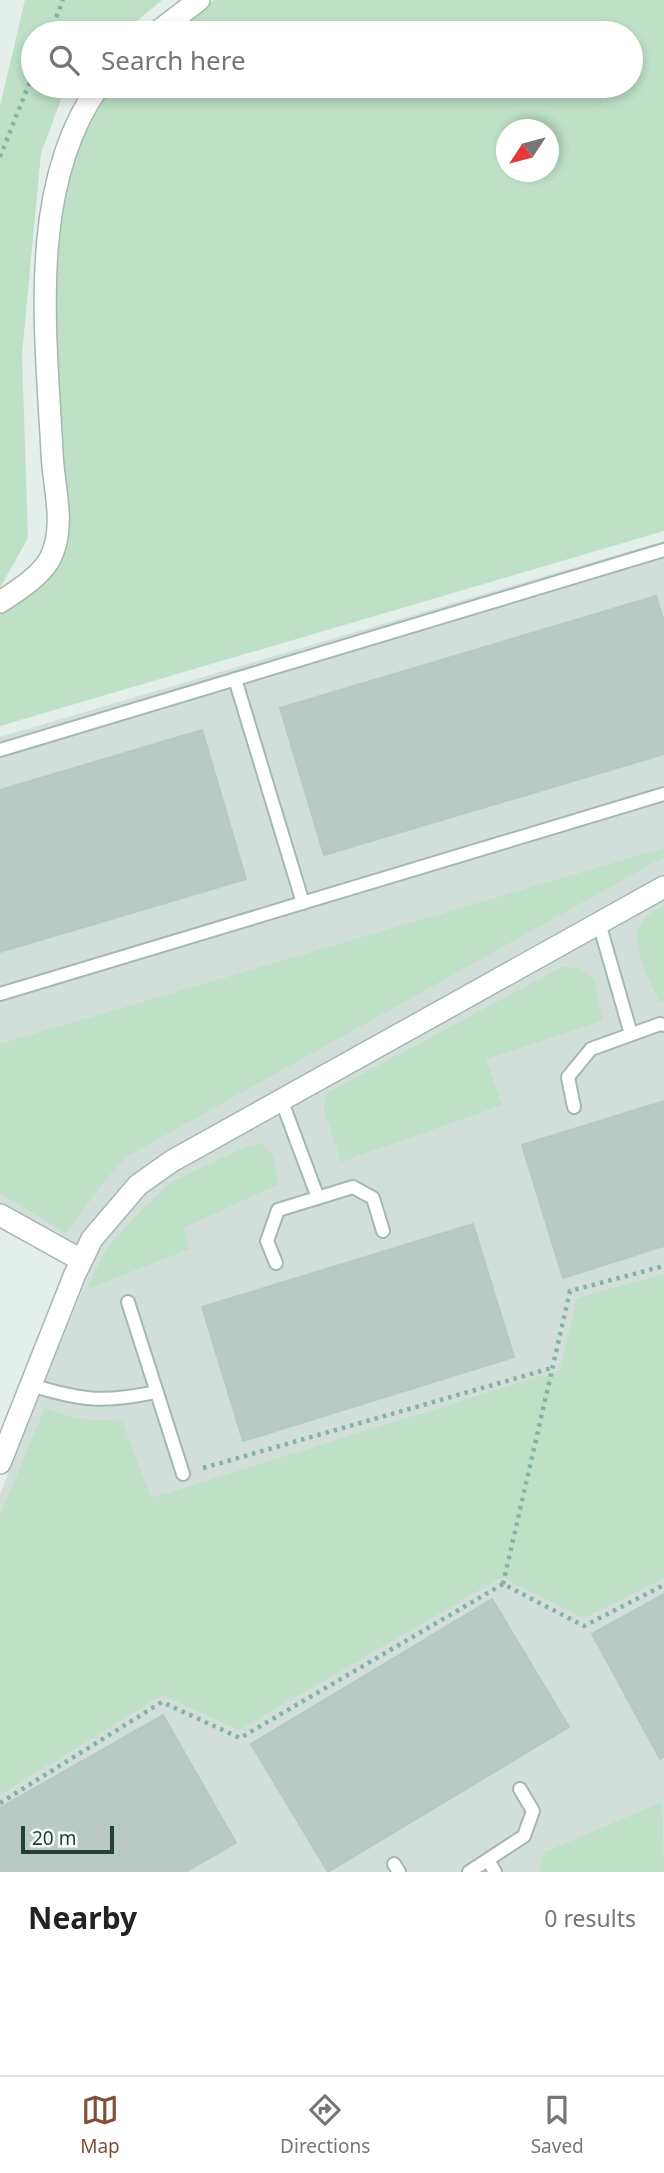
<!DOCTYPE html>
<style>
:root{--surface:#fff;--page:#f2f2f2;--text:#222;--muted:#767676;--line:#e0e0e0;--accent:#824f3b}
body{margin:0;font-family:"Noto Sans",sans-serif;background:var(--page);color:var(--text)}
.compass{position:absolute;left:496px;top:119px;width:63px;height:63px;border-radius:50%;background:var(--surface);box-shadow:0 4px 10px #0003;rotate:234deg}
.scale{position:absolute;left:21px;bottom:18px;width:93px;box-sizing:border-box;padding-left:7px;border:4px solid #22413a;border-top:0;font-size:19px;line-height:24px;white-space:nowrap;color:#22413a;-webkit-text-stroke:5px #f5faf8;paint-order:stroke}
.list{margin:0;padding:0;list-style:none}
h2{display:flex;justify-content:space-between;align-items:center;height:91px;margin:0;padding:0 28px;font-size:30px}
h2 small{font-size:23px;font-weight:400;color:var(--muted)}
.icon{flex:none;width:38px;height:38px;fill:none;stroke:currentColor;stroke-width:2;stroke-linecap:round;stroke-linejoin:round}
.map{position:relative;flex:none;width:664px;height:1872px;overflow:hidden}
.search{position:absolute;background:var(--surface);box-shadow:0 4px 10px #0003;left:21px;right:21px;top:21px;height:77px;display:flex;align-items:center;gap:18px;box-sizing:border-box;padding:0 24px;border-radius:38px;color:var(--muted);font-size:26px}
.sheet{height:203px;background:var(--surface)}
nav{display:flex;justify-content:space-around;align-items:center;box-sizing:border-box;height:98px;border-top:2px solid var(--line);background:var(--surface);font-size:19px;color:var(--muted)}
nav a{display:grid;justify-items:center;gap:4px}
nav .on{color:var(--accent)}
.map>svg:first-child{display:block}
.built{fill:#d2ded9}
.green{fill:#bde0c7;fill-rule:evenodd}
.building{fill:#b9c9c3;stroke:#b6c9c2;stroke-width:2}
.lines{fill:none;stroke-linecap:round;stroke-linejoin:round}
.lane-casing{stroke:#a6b7b2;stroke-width:16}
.street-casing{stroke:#a6b7b2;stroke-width:24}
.path{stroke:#83b3a6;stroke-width:4.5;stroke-dasharray:3.5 5;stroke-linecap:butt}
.lane{stroke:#fff;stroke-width:12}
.street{stroke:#fff;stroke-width:21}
</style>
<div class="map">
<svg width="664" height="1872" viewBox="0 0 664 1872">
<rect width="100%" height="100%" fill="#e4eeea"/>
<path class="built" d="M664,541v1331h-664v-378l92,-228 -92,-58v-471z"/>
<path class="green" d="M25,0h137l-40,33h-89v53h33l-25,67 -19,201 6,184 -28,50v-482z
M214,0h450v531l-664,195v-114c32,-14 66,-45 69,-81 2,-21 -6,-48 -7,-69 -7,-124 -28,-269 49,-376h520v-53h-459zM506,130h42v42h-42z
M664,848v9l-538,300 -24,27 -36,49 -66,-40v-149z
M664,906v95l-5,1c-9,-23 -37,-67 -10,-88 4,-3 10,-5 15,-8z
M562,967l18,1 14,12 9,40 -117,39 16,46 -161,57 -17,-53 1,-15z
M261,1143l12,13 6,28 -96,44 6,21 -102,40 19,-40 35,-39 29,-27 71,-34z
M664,1274v304l-80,40 -82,-41 -263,153 -77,-35 -162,100v-280l45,-107 33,11 44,2 29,77 409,-128 17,-72z
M662,1802l2,70h-125l6,-20z"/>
<path class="building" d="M656,596l8,26v132l-340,101 -44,-147z
M202,730l44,149 -246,73v-162z
M664,1101v145l-101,32 -41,-133z
M473,1224l41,133 -271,84 -41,-134z
M664,1594v163l-4,2 -68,-125z
M492,1599l77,128 -241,145 -77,-128z
M163,1715l73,128 -51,29h-185v-64z"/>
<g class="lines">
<defs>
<path id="lane" d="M235,679l68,224
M0,750l664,-200
M599,923l32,111
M0,994l664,-200
M281,1099l37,99
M574,1107l-6,-30 23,-28 69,-25 4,1
M276,1263l-9,-22 11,-31 75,-23 20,11 10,33
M128,1302l55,172
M31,1385c52,16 73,18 125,7
M488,1860l7,12
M394,1864l5,8
M469,1872l55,-36 9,-25 -13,-22"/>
<path id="street" d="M156,33l43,-33
M0,602c19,-12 46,-29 53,-50 12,-32 0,-67 -1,-100 -6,-117 -25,-266 47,-366
M0,1215l81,45
M0,1463l75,-189 17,-35 46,-54 34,-24 492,-274"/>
</defs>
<use href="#lane" class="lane-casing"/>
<use href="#street" class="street-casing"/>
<path class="path" d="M50,33l13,-33
M0,157l33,-83
M203,1468l349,-100
M503,1584l67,-293 94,-25
M0,1803l162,-101 78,36 263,-154 81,42 80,-41"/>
<use href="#lane" class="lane"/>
<use href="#street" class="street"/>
</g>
</svg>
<svg class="compass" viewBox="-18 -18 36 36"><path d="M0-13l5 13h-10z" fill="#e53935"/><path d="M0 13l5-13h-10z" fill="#767676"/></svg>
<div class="scale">20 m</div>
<div class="search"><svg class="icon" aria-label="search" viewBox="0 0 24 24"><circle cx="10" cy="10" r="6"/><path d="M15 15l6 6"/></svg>Search here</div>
</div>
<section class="sheet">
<h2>Nearby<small>0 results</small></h2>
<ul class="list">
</ul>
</section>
<nav>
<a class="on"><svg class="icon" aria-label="map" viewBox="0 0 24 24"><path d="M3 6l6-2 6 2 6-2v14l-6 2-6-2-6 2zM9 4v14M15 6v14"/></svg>Map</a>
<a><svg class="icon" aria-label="directions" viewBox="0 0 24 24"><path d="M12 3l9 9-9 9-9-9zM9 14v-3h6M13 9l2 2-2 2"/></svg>Directions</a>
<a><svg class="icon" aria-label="saved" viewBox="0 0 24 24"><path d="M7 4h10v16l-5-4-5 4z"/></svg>Saved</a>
</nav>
